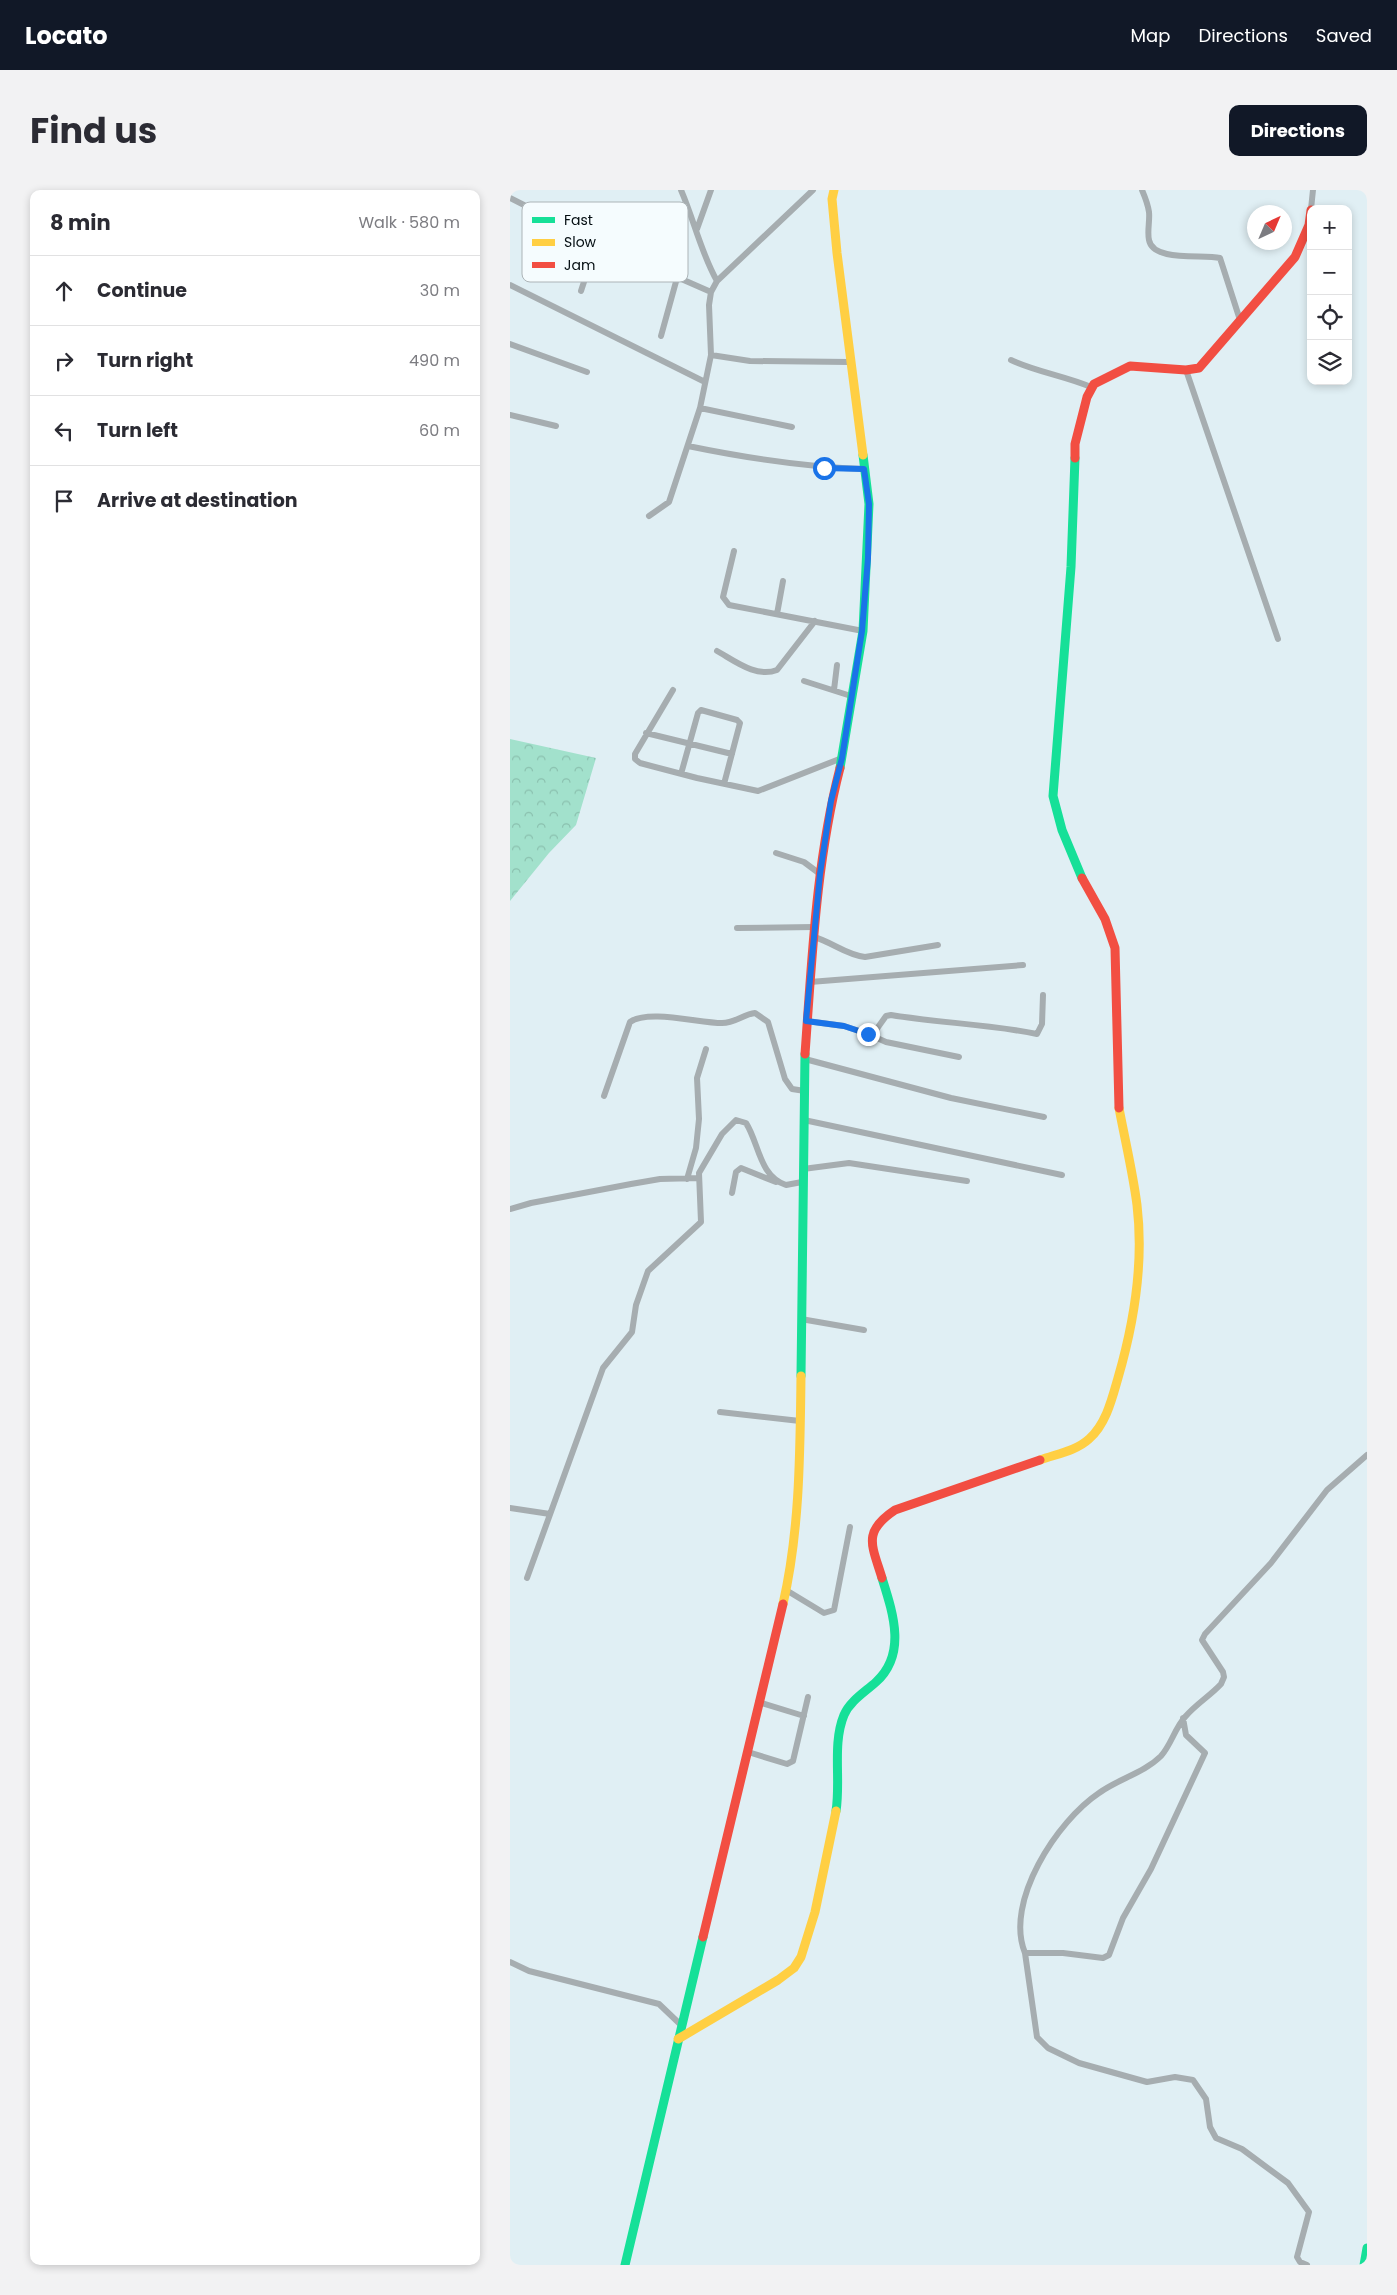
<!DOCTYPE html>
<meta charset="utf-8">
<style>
:root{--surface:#fff;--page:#f2f2f3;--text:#2b2b33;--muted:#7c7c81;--line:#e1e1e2;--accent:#111827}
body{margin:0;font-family:Poppins,sans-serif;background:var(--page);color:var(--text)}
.controls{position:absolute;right:15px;top:15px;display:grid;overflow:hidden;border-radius:10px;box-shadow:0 2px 8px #0003}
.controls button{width:45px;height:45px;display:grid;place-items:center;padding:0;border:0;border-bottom:1px solid var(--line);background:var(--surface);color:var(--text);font:25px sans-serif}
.compass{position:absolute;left:737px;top:15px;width:45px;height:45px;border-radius:50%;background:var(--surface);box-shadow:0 2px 8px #0003;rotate:44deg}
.stop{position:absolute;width:15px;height:15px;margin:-11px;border:4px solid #1a73e8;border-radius:50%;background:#fff}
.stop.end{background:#1a73e8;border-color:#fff;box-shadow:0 1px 5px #0008}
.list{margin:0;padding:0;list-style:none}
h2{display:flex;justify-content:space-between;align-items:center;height:65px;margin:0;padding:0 20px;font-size:21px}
h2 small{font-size:16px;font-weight:400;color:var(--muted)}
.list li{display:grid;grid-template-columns:32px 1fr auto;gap:15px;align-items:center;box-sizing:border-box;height:70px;padding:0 20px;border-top:1px solid var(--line)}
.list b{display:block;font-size:19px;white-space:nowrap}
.list em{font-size:16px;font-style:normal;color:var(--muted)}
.icon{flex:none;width:28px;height:28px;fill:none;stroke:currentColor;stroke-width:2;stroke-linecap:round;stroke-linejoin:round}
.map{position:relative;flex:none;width:857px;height:2075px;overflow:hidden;border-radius:10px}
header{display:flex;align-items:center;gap:30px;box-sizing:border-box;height:70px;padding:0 25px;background:var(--accent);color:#fff}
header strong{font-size:24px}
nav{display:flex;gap:28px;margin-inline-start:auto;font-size:18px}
.intro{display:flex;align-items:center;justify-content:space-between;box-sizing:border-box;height:120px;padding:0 30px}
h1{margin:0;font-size:35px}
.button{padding:12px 22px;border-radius:10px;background:var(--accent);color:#fff;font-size:18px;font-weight:700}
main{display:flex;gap:30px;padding:0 30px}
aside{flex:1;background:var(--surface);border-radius:10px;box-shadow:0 2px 8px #0003}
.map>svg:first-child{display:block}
.forest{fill:url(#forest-crowns)}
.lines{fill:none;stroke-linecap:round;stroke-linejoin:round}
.street{stroke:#a6adb0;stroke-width:6}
.fast{stroke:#16e098;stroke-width:9}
.slow{stroke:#ffcf43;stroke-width:9}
.jam{stroke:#f24e42;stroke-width:9}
.route{stroke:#1a73e8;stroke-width:6}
.key{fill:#f5fcfe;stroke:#acb4b7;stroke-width:1}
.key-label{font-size:14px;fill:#030d11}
</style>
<header>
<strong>Locato</strong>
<nav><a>Map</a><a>Directions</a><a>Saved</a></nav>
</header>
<div class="intro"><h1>Find us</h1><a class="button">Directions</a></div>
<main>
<aside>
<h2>8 min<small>Walk · 580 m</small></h2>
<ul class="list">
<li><svg class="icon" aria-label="ahead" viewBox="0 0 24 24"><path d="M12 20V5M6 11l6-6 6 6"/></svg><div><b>Continue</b></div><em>30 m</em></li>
<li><svg class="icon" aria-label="right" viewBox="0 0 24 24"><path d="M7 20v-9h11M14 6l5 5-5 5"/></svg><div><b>Turn right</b></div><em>490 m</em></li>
<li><svg class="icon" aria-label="left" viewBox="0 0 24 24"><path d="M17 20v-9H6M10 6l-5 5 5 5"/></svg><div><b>Turn left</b></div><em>60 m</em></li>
<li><svg class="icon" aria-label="arrive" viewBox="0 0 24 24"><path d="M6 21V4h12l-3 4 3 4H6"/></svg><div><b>Arrive at destination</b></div></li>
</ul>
</aside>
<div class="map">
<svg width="857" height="2075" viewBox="0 0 857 2075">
<defs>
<pattern id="forest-crowns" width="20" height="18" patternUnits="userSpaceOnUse" patternTransform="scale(1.25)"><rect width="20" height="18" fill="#a2e1cc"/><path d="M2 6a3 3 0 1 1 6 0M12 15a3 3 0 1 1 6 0" fill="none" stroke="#8ac0ae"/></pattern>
</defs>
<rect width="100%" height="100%" fill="#e0eff4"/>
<path class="forest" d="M0,549l86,19 -20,67 -27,28 -39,48z"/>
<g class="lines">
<path class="street" d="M171,0c13,30 20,63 36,91
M632,0c3,7 6,15 7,22 1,9 -2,19 0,28 4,22 53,14 71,18l20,62
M0,8l87,44 114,50
M801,19l2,-19
M187,39l14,-39
M0,95l195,97
M71,101l16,-49
M151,146l16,-58
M0,154l77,28
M201,165l39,6 99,1
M501,170c26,12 54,16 80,27
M676,180l92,269
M190,218l92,19
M0,225l46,11
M178,256c58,12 117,21 176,23
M139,326l20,-14 31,-94 11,-53 -2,-50 2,-13 6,-11 96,-91
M224,361l-11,46 6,8 134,26
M267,424l6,-33
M207,461c18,10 39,27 60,19l38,-49
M294,491l47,15
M163,500l-38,64v5l5,4 57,15 61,13 84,-33
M324,500l3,-25
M136,543l86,21
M171,584l17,-61 3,-3 36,10 3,3 -16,61
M266,663l28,9 16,12
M227,738l77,-1
M304,747c18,5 32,18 51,20l73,-12
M300,792l213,-17
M297,831l37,5 24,8 8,-4 10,-14 5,-1c48,8 97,9 146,19l5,-10 1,-29
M358,844l18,8 73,15
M295,869l146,39 93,19
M94,906l26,-74c18,-13 69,1 92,1 13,0 22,-9 33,-10l13,9 17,57 7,10 13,2
M294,930l258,55
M293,979l46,-6 118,18
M177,989l9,-31 3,-29 -2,-41 9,-29
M222,1003l4,-21 5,-4 35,14
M0,1019l21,-6 100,-19 29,-5 38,-1
M291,1129l63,11
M210,1222l80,9
M0,1318l40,6
M17,1388l76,-210 29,-36 4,-27 12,-34 53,-49 -2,-49 23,-39 14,-14 10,3c13,20 13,53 40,62l16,-3
M276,1400l38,23 10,-3 16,-83
M248,1512l46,14
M238,1562l39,12 6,-3 15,-64
M515,1763h38l40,5 6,-3 14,-37 28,-49 54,-116 -19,-18 -3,-17
M0,1772l19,9 130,33 22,21
M797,2075l-7,-3 -3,-5 12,-45 -21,-29 -46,-34 -26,-11 -6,-11 -4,-28 -13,-19 -18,-3 -28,5 -68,-19 -31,-15 -11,-11 -12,-84c-21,-51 32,-132 74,-160 19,-14 45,-20 62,-37 10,-11 14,-28 24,-39 11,-13 25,-21 36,-33l3,-7 -1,-5 -21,-32 3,-6 66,-71 56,-73 40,-35"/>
<path class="fast" d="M565,268l-4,109 -18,229 9,34 20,48
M330,578l23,-137 6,-127 -6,-49
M291,1186l4,-322
M326,1621c5,-31 -4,-67 8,-96 6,-14 21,-23 32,-33 31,-28 17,-69 6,-104
M115,2075l78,-328
M854,2075l3,-17"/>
<path class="slow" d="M324,0l-2,9 5,54 26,202
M530,1270c16,-6 36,-9 49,-21 17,-15 23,-40 29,-61 16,-55 26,-115 19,-173 -4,-32 -12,-65 -18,-97
M273,1414c17,-74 17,-152 18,-228
M168,1849l100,-59 16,-12 7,-11 14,-45 21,-101"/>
<path class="jam" d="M565,268v-14l12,-47 7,-13 36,-18 56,4 13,-2 96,-111 14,-32 2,-15
M572,688l23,41 10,29 4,160
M295,864c7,-95 11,-193 35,-286
M372,1388c-10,-33 -20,-46 13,-68l145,-50
M193,1747l80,-333"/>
</g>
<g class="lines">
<path class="route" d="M314,278l40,1 5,35 -1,54 -6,73 -20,127 -11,43 -11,73 -14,147 38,5 24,8"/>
</g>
<rect x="12" y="12" width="166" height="80" rx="8" class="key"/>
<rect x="22" y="27" width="23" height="6" fill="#16e098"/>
<rect x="22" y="49" width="23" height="7" fill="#ffcf43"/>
<rect x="22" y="72" width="23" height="6" fill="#f24e42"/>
<g class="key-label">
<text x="54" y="35">Fast</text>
<text x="54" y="57">Slow</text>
<text x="54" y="80">Jam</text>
</g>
</svg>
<div class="controls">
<button>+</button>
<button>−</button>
<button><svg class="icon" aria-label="locate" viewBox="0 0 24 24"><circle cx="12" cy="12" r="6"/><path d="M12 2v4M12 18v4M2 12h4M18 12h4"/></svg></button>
<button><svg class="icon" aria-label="layers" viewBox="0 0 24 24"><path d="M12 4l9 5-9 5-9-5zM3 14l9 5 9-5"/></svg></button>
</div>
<svg class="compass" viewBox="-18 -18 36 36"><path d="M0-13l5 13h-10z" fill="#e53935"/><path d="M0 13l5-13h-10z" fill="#7c7c81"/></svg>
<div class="stop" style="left:314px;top:278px"></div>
<div class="stop end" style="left:358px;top:844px"></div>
</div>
</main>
